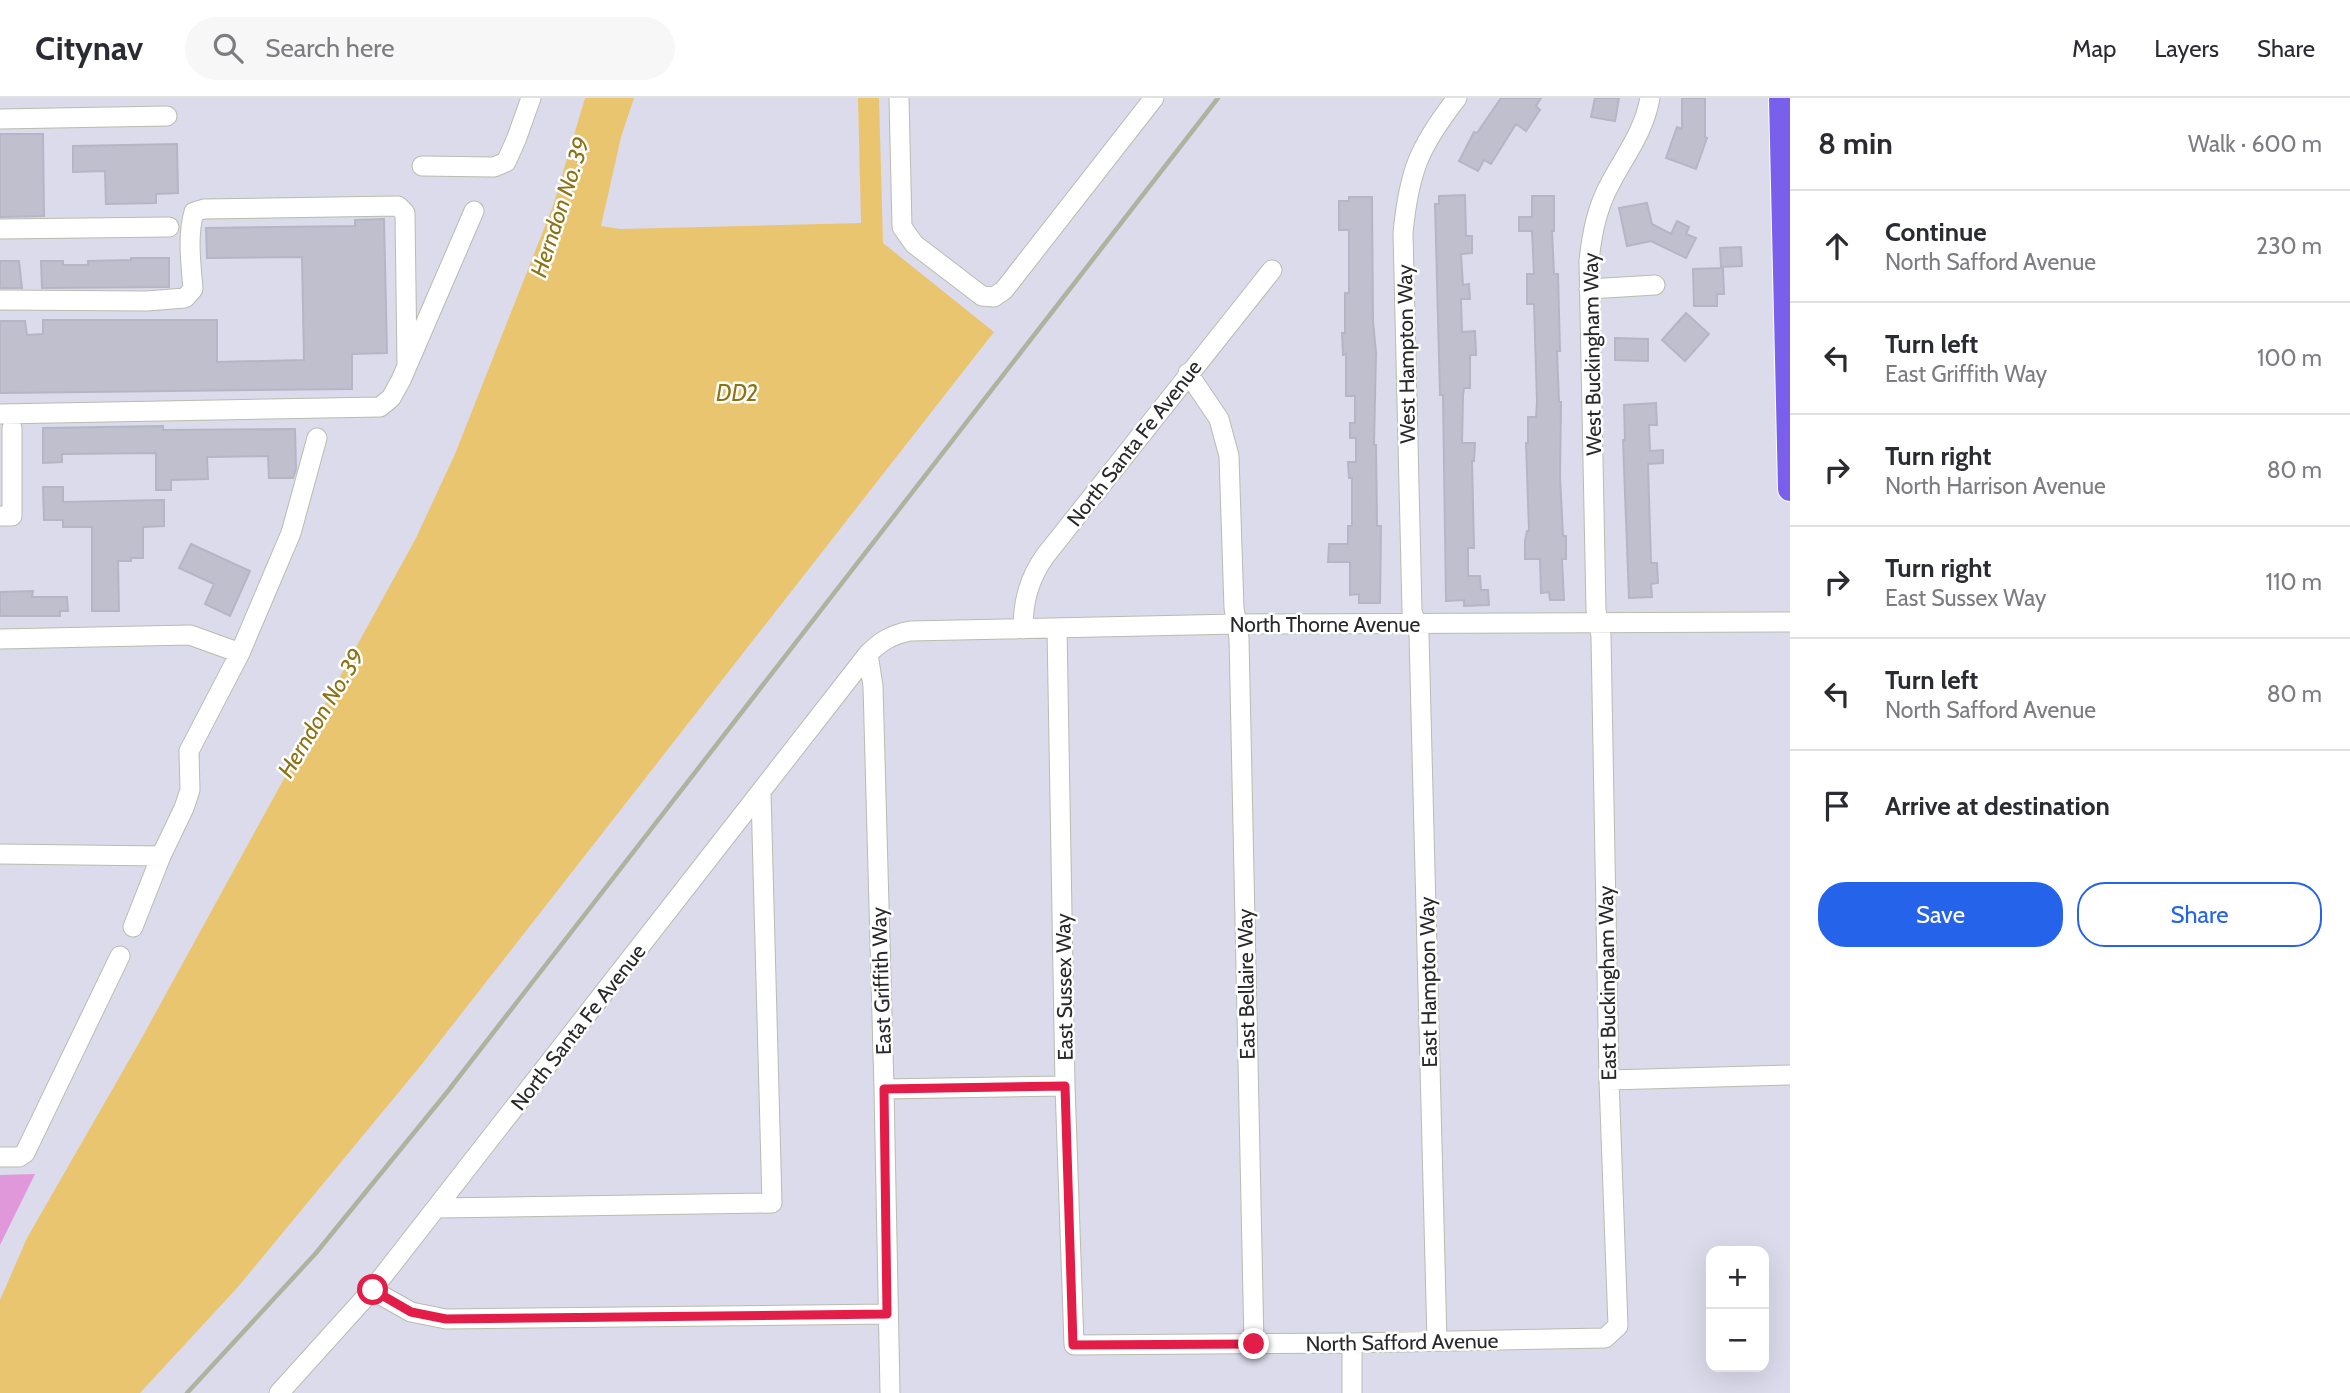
<!DOCTYPE html>
<meta charset="utf-8">
<style>
:root{--surface:#fff;--page:#f7f7f7;--text:#2b2b33;--muted:#7c7c81;--line:#e1e1e2;--accent:#2563eb}
body{margin:0;font-family:Cabin,sans-serif;background:var(--page);color:var(--text)}
.controls{position:absolute;right:21px;bottom:21px;display:grid;overflow:hidden;border-radius:14px;box-shadow:0 7px 28px #0002}
.controls button{width:63px;height:63px;display:grid;place-items:center;padding:0;border:0;border-bottom:2px solid var(--line);background:var(--surface);color:var(--text);font:35px sans-serif}
.stop{position:absolute;width:21px;height:21px;margin:-16px;border:5px solid #e11d48;border-radius:50%;background:#fff}
.stop.end{background:#e11d48;border-color:#fff;box-shadow:0 2px 7px #0008}
.list{margin:0;padding:0;list-style:none}
h2{display:flex;justify-content:space-between;align-items:center;height:91px;margin:0;padding:0 28px;font-size:30px}
h2 small{font-size:23px;font-weight:400;color:var(--muted)}
.list li{display:grid;grid-template-columns:46px 1fr auto;gap:21px;align-items:center;box-sizing:border-box;height:112px;padding:0 28px;border-top:2px solid var(--line)}
.list b{display:block;font-size:26px;white-space:nowrap}
.list p{margin:0;font-size:23px;white-space:nowrap;color:var(--muted)}
.list em{font-size:23px;font-style:normal;color:var(--muted)}
.actions{display:flex;gap:14px;padding:21px 28px}
.actions a{flex:1;padding:16px 0;border:2px solid var(--accent);border-radius:28px;text-align:center;font-size:24px;color:var(--accent)}
.actions .main{background:var(--accent);color:#fff}
.icon{flex:none;width:38px;height:38px;fill:none;stroke:currentColor;stroke-width:2;stroke-linecap:round;stroke-linejoin:round}
.map{position:relative;flex:none;width:1790px;height:1295px;overflow:hidden}
header{display:flex;align-items:center;gap:42px;box-sizing:border-box;height:98px;padding:0 35px;background:var(--surface);border-bottom:2px solid var(--line)}
header strong{font-size:33px}
nav{display:flex;gap:38px;margin-inline-start:auto;font-size:24px}
.search{width:490px;height:63px;background:var(--page);display:flex;align-items:center;gap:18px;box-sizing:border-box;padding:0 24px;border-radius:38px;color:var(--muted);font-size:26px}
main{display:flex}
aside{flex:1;background:var(--surface)}
.map>svg:first-child{display:block}
.green{fill:#e098da}
.water{fill:#eac570}
.building{fill:#c0bfcd;stroke:#b6b5c6;stroke-width:2}
.lines{fill:none;stroke-linecap:round;stroke-linejoin:round}
.minor-casing{stroke:#b9bcaf;stroke-width:21}
.major-casing{stroke:#fff;stroke-width:26}
.minor{stroke:#fff;stroke-width:19}
.major{stroke:#7a5fec;stroke-width:24}
.rail{stroke:#adb39e;stroke-width:4.5}
.route{stroke:#e11d48;stroke-width:9}
.labels{text-anchor:middle;dominant-baseline:central;stroke-width:5;stroke-linejoin:round;paint-order:stroke}
.street-label{font-size:21px;fill:#292929;stroke:#fff}
.water-label{font-size:23px;font-style:italic;fill:#8d7211;stroke:#fff}
</style>
<header>
<strong>Citynav</strong>
<div class="search"><svg class="icon" aria-label="search" viewBox="0 0 24 24"><circle cx="10" cy="10" r="6"/><path d="M15 15l6 6"/></svg>Search here</div>
<nav><a>Map</a><a>Layers</a><a>Share</a></nav>
</header>
<main>
<div class="map">
<svg width="1790" height="1295" viewBox="0 0 1790 1295">
<rect width="100%" height="100%" fill="#dbdbeb"/>
<path class="green" d="M35,1076l-35,71v-70z"/>
<path class="water" d="M585,0h49l-13,39 -20,89 19,3 241,-6 -3,-125h21l4,145 111,89 -572,732 -185,224 -97,105h-140v-93l27,-62 112,-195 277,-505 39,-84 98,-248z"/>
<path class="building" d="M1501,0h40l-5,8 4,4 -14,21 -10,-7 -25,40 -7,-4 -6,11 -19,-10 15,-29 3,1z
M1595,0h24l-4,23 -24,-4z
M1682,0h23v39l2,1 -11,31 -30,-11 11,-31 5,2z
M0,36h43l1,82 -44,1z
M177,46l1,49 -22,1v9l-50,1 -1,-33 -32,1v-26z
M1465,97l1,41h6v17l-11,1 2,31 6,-1 1,15h-9l1,33 13,-1 1,24h-6v33h-6l-1,7 -1,48h13l-1,18h-2l2,87h-6v28h12l1,14h7l1,15 -25,1v-6l-18,1 -3,-206h-3l-5,-191h4v-8z
M1532,98h22v35h-2l2,43h4l2,77h-3l2,51h2l-1,74 3,60h3v23h-4l2,41h-14l-1,-8 -8,1 -1,-34h-15v-19l2,-9h2l-3,-88h2v-26h8l1,-15 -3,-98h-7v-30h7l-2,-43h-13v-14h13z
M1349,99h23l1,124 3,32 -2,92h2l1,81h4l-1,77h-21v-9l-9,1v-33h-22l1,-18h19v-18h4v-48h-3l-1,-16h8v-24h-6v-15h5v-27h-9v-42l-3,1 -1,-22h3v-40h4v-63h-10v-29h10z
M1647,105l5,21 19,10 6,-13 12,6 -3,7 10,4 -10,20 -35,-17 -24,5 -8,-38z
M384,121l3,134 -35,1v35l-352,4v-72h25l2,14 16,-1v-14h174v42l87,-2 -2,-103 -95,1 -1,-30 149,-2v-6z
M1741,149l1,19 -21,1 -1,-19z
M131,160h38v29l-127,1 -1,-27h22v4h25v-4l43,-1z
M0,163h19l3,27h-22z
M1723,170l1,26h-7v12h-23l-1,-37z
M1686,215l23,21 -24,27 -23,-21z
M1615,240l33,1v22l-33,-1z
M1656,305l1,22h-8l1,26 13,-1v13l-15,1 3,99h6l1,20 -7,1 1,13 -23,1 -6,-158h2l-1,-35z
M163,328v4l132,-1 1,40 -3,9h-24l-1,-22 -61,1 1,22 -37,1v10h-15v-37l-94,1v8l-19,1v-35z
M43,389h20v15l101,-2v26l-21,1v31h-12v3h-13l1,50h-27v-84h-29v-7h-19z
M191,446l59,27 -20,45 -25,-12 9,-20 -35,-16z
M33,493l-1,6h35l1,14h-8v5h-60v-24z"/>
<g class="lines">
<defs>
<path id="minor" d="M899,0l3,129 12,17 68,52 12,1 10,-7 150,-192
M0,21l167,-3
M422,68l72,1 12,-5 10,-22 15,-42
M0,131l169,-2
M1589,191l66,-4
M0,202l147,1 38,-3 8,-9c-2,-25 -6,-53 1,-77l10,-3 194,-3 7,7 2,151
M1188,275l31,46 10,37 5,152 5,30 15,706
M0,316l380,-7 11,-9 10,-18 73,-169
M0,418h12v-88
M1057,530l8,458 9,259 278,-2 253,-5 13,-12 -9,-246 -8,-444 -5,-26 -7,-349c3,-28 8,-54 22,-79 15,-28 33,-51 39,-84
M1023,531c0,-28 6,-50 22,-73l227,-286
M0,541l190,-4 50,18
M868,556l5,32 11,403 6,304
M0,756l161,2 23,-48 6,-18 -1,-39 51,-98 51,-120 26,-95
M133,829l28,-71
M1609,982l181,-5
M884,991l181,-3
M0,1059h19l6,-4 95,-197
M436,1110l336,-5 -11,-409
M372,1192l39,22 35,7 441,-5
M1437,1243l-18,-706 -7,-24 -9,-378c6,-62 16,-86 54,-135
M1352,1245v50
M279,1295l93,-103 496,-636c13,-13 23,-19 42,-23l327,-7 553,-2"/>
<path id="major" d="M1781,0l9,391"/>
</defs>
<use href="#minor" class="minor-casing"/>
<use href="#major" class="major-casing"/>
<use href="#minor" class="minor"/>
<use href="#major" class="major"/>
<path class="rail" d="M187,1295l129,-140 132,-162 770,-993"/>
</g>
<g class="lines">
<path class="route" d="M373,1192l38,22 35,7 441,-5 -3,-225 181,-3 8,259 181,-1"/>
</g>
<g class="labels">
<g class="street-label">
<text transform="translate(1406 256) rotate(-91)">West Hampton Way</text>
<text transform="translate(1592 256) rotate(-91)">West Buckingham Way</text>
<text transform="translate(1134 345) rotate(-52)">North Santa Fe Avenue</text>
<text x="1325" y="526">North Thorne Avenue</text>
<text transform="translate(881 883) rotate(-92)">East Griffith Way</text>
<text transform="translate(1428 884) rotate(-91)">East Hampton Way</text>
<text transform="translate(1607 885) rotate(-91)">East Buckingham Way</text>
<text transform="translate(1246 886) rotate(-91)">East Bellaire Way</text>
<text transform="translate(1064 889) rotate(-91)">East Sussex Way</text>
<text transform="translate(578 929) rotate(-52)">North Santa Fe Avenue</text>
<text transform="translate(1402 1244) rotate(-1)">North Safford Avenue</text>
</g>
<g class="water-label">
<text transform="translate(560 109) rotate(-72)">Herndon No. 39</text>
<text x="737" y="295">DD2</text>
<text transform="translate(321 615) rotate(-59)">Herndon No. 39</text>
</g>
</g>
</svg>
<div class="controls">
<button>+</button>
<button>−</button>
</div>
<div class="stop" style="left:373px;top:1192px"></div>
<div class="stop end" style="left:1254px;top:1246px"></div>
</div>
<aside>
<h2>8 min<small>Walk · 600 m</small></h2>
<ul class="list">
<li><svg class="icon" aria-label="ahead" viewBox="0 0 24 24"><path d="M12 20V5M6 11l6-6 6 6"/></svg><div><b>Continue</b><p>North Safford Avenue</p></div><em>230 m</em></li>
<li><svg class="icon" aria-label="left" viewBox="0 0 24 24"><path d="M17 20v-9H6M10 6l-5 5 5 5"/></svg><div><b>Turn left</b><p>East Griffith Way</p></div><em>100 m</em></li>
<li><svg class="icon" aria-label="right" viewBox="0 0 24 24"><path d="M7 20v-9h11M14 6l5 5-5 5"/></svg><div><b>Turn right</b><p>North Harrison Avenue</p></div><em>80 m</em></li>
<li><svg class="icon" aria-label="right" viewBox="0 0 24 24"><path d="M7 20v-9h11M14 6l5 5-5 5"/></svg><div><b>Turn right</b><p>East Sussex Way</p></div><em>110 m</em></li>
<li><svg class="icon" aria-label="left" viewBox="0 0 24 24"><path d="M17 20v-9H6M10 6l-5 5 5 5"/></svg><div><b>Turn left</b><p>North Safford Avenue</p></div><em>80 m</em></li>
<li><svg class="icon" aria-label="arrive" viewBox="0 0 24 24"><path d="M6 21V4h12l-3 4 3 4H6"/></svg><div><b>Arrive at destination</b></div></li>
</ul>
<div class="actions"><a class="main">Save</a><a>Share</a></div>
</aside>
</main>
